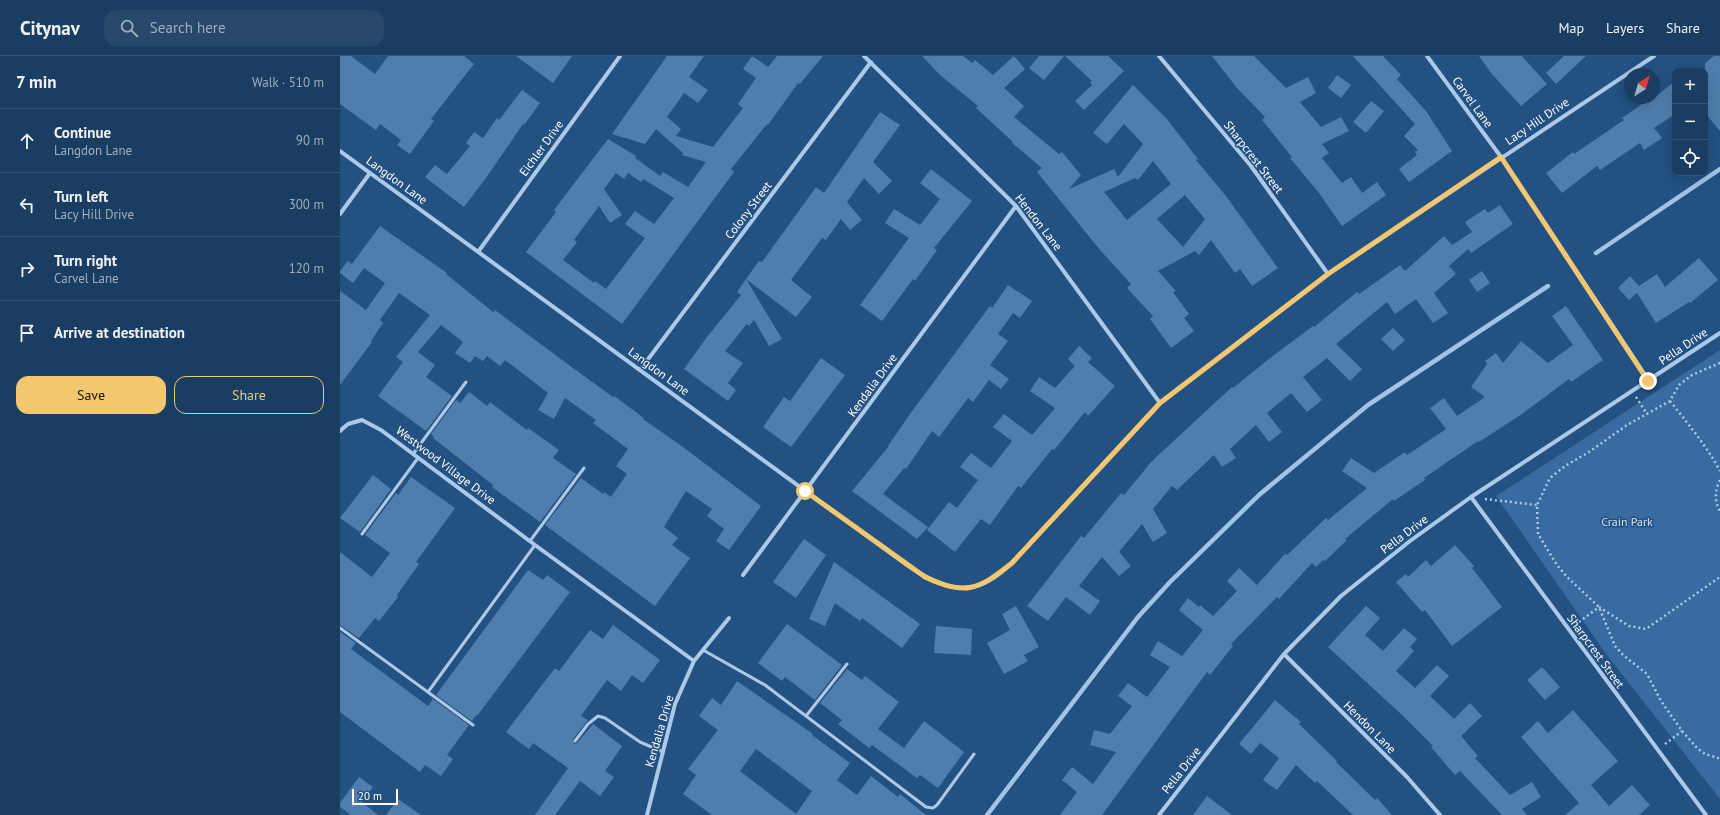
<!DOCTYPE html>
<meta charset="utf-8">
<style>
:root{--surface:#1a3d62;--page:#27486b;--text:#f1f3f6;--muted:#9faebe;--line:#385677;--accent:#f2c76f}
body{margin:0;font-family:"PT Sans",sans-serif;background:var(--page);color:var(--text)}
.controls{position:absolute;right:12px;top:12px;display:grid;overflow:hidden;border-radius:8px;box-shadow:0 4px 16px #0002}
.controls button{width:36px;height:36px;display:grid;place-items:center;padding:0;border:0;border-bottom:1px solid var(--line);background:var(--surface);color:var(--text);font:20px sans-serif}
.compass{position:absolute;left:1284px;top:12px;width:36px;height:36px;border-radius:50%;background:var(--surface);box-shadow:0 4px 16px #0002;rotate:37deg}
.scale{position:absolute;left:12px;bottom:10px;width:46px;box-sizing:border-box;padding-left:4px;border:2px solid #fff;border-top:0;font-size:11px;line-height:14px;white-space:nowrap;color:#fff;-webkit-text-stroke:3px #235182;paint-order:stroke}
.stop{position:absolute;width:12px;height:12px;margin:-9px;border:3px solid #f2c76f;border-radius:50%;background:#fff}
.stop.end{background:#f2c76f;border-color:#fff;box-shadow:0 1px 4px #0008}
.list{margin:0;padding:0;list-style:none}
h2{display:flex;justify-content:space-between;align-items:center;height:52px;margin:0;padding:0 16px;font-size:17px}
h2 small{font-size:13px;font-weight:400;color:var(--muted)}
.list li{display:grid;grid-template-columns:26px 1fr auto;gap:12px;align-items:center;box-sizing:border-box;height:64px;padding:0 16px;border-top:1px solid var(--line)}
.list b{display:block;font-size:15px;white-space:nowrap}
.list p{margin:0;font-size:13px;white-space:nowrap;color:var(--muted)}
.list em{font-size:13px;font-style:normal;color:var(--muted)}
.actions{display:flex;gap:8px;padding:12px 16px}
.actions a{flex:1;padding:9px 0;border:1px solid var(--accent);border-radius:12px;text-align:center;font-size:14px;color:var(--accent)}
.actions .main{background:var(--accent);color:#111}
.icon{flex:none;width:22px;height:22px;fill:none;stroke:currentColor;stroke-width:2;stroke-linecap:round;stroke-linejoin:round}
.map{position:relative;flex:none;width:1380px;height:759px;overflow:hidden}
header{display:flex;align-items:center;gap:24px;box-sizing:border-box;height:56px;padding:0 20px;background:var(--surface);border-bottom:1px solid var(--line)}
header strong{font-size:19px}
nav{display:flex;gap:22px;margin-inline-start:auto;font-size:14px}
.search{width:280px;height:36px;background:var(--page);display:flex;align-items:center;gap:10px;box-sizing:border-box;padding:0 14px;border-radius:12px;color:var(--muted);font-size:15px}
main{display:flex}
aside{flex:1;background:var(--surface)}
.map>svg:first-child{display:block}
.green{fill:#386ba0}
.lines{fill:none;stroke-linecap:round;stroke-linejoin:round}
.stream{stroke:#9fc4e8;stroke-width:4.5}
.building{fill:#507dac;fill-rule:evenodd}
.path{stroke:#abc9e8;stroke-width:2.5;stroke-dasharray:2 3;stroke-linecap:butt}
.service{stroke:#abc9e8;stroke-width:3}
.minor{stroke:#abc9e8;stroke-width:4}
.route{stroke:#f2c76f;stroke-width:5}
.labels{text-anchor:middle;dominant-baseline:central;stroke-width:3;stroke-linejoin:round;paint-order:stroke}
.street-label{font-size:12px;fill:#fff;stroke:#235182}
.park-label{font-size:12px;fill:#cfe2f6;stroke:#235182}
</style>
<header>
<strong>Citynav</strong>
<div class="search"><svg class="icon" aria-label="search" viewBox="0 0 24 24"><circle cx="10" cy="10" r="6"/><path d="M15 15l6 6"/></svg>Search here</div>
<nav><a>Map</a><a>Layers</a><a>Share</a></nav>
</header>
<main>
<aside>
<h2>7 min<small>Walk · 510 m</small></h2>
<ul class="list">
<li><svg class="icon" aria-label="ahead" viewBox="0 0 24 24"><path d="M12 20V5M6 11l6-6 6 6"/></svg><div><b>Continue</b><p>Langdon Lane</p></div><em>90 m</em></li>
<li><svg class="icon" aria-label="left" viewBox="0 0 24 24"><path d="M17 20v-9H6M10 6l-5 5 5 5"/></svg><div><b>Turn left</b><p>Lacy Hill Drive</p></div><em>300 m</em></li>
<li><svg class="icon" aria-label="right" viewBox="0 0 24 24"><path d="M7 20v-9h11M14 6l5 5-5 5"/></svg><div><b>Turn right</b><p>Carvel Lane</p></div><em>120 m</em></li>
<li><svg class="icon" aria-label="arrive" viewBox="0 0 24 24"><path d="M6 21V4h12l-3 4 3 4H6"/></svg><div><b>Arrive at destination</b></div></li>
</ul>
<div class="actions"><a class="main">Save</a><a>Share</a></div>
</aside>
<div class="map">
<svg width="1380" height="759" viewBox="0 0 1380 759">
<rect width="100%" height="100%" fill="#235182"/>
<path class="green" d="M1380,294v449l-114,-145 -110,-158z"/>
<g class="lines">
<path class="stream" d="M1256,197l124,-84
M647,759l151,-198 32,-35 89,-87 109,-90 180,-119"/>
</g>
<path class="building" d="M0,0h11l24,18 13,-18h76l10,8 -43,55 3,2 -24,33 -13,-9 4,-5 -21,-16 -4,6 -36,-26z
M176,0h56l-19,27z
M327,0h37l-15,21 19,13 -10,13 -14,-10 -17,24 14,12 -5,7 37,11 30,-39 -5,-4 18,-26 -13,-9 9,-13 16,11 9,-11h46l-23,28 -2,-1 -30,42 -1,-1 -36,45 3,3 -112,152 -96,-72 30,-40 -2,-2 54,-71 28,17 -1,2 25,18 3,-4 25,15 18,-25 -24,-7 1,-2 -27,-24 -11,15 -33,-10zM276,117l8,6 4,-6 13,9 2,-3 31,19 -20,26 -19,-13 -10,13 20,14 -39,51 -11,-8 -1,2 -31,-23 14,-18 -3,-2 25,-34 11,17 12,-8 -18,-26z
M582,0h41l9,7 3,-3 18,15 21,-19 11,13 -21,19 20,18 -10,11 45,37 3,-2 19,23 -12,14 45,-20 4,8 25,-33 -19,-20 -17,20 -14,-11 40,-48 33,33 32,41 -2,1 30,36 52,72 -26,18 -12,-17 -5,4 -24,-33 -12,15 -4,-4 -37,20 18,20 -3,1 16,22 -5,4 10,13 -23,17 -21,-29 3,-3 -26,-28 4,-4 -31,-34 -63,-78 5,-4 -30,-25 1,-1 -37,-34 2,-2 -38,-31zM813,105l18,23 -44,36 -23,-28 31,-14 3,2zM845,139l20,24 -22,28 -26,-28z
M699,0h25l-20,24 -15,-12z
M725,0h43l16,15 -40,39 -9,-9 17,-16 -2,-3 2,-1z
M872,0h42l32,32 22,-11 8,16 -16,9 21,25 20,-10 8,14 -27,13 7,9 -7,5 20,25 9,-6 11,16 15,-11 9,13 -44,31 -23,-33 -29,-35 2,-1 -30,-37 3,-3 -28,-29z
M1013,0h30l18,19 -4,4 29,32 26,40 -43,31 -10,-13 18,-14 -2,-3 3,-2 -14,-14 11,-12z
M1139,0h43l25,28 -26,22 -30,-33z
M1224,0h22l-30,28 -10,-11z
M1374,0h6v75l-15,-18v-50z
M997,19l14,10 -10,13 -13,-10z
M1335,25v33l-21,14 8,10 -18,12 -4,-7 -40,27 -3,-4 -35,27 -16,-20 27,-21 1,2 50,-34 -2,-2 29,-20h3z
M182,34l18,13 -16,22 -1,-1 -37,54 -22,29 -39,-30 10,-12 12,9 23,-28 -4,-3 8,-11 9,6 14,-20 2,2z
M1031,45l13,10 -18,22 -13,-11z
M540,56l20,13 -27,37 19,19 -13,13 -15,-16 -17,24 15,18 -12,10 -9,-11 -15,21 -4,-2 -31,42 21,17 -16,20 -50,-38 13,-18 3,1 54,-75 8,6z
M591,113l41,32 -38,47 3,2 -22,31 -2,-2 -31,42 -22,-16 49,-67 -24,-15 9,-14 26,16 20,-26 -20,-16z
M1160,149l13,19 -42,29 -3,-4 -19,17 7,8 -22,19 14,20 -15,10 -17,-24 -21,15 -8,-12 -51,42 26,25 -12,12 -23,-23 -24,19 19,23 -15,12 -16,-19 -24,20 15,19 -13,10 -13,-17 -26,24 6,9 -14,9 -8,-12 -37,35 -5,-4 -19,23 14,24 -14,9 -11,-18 -23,28 12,14 -12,10 -17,-19 -23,29 21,15 -10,14 -24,-18 -18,24 -21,-15 54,-70 3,2 37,-45 3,2 28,-34 80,-74 1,1 41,-33 39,-29 1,1 43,-35 2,2 41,-29 5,6 39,-35 8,9 20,-13 -7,-10 20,-13 3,4z
M40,170l67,47 -1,1 47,38 2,-2 78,58 40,29 1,-1 30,22 -1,1 40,28 78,59 -32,44 -13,-9 8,-12 -17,-13 5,-7 -26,-18 -22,36 14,11 -6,7 18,13 -35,48 -110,-81 36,-47 22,16 1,-2 7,5 16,-23 -11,-8 12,-17 -35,-26 3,-3 -31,-22 -11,21 -16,-9 10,-17 -43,-33 -5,6 -13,-10 -4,5 -8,-5 -5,7 -15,-10 8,-11 -22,-17 -23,27 17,13 -9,12 26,19 -26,35 -48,-35 25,-34 -7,-5 34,-42 -31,-22 -19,27 3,3 -12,18 1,1 -32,43v-94l26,19 19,-27 -21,-15 -11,15 -13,-10v-2l8,-10 4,3z
M1359,202l19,22 -28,23 -1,-1 -33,21 -19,-30 -8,7 -11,-12 12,-12 9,10 18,-12 8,13z
M1142,215l8,12 -13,9 -8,-12z
M406,223l36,60 -13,7 -15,-26 -5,6 -2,-2 -22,27 18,12 -15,20 8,7 -8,11 -44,-32 23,-32 34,-42 -4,-3z
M668,229l24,16 -12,17 -7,-5 -15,21 10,7 -18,24 19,14 -8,10 -12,-9 -16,22 -5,-4 -29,39 -7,-6 -26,38 -2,-1 -21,26 45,33 -11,12 -65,-48 37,-45h-1l22,-32 80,-108 2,2z
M1226,250l37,54 -32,22 -2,-3 -47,35 -43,28 -1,-1 -54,37 1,2 -31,21 -1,-2 -48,40 2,1 -22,21 -2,-1 -7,7 -4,-4 -33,36 -2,-2 -46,47 2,2 -23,29 -3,-3 -105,143h-42l17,-23 -15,-12 10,-13 21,17 23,-32 -26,-7 4,-15 16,4 22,-28 -14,-10 10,-13 19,14 23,-30 -20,-12 8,-14 24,15 21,-26 -24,-20 9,-12 11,9 1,-2 13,11 24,-25 -10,-10 12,-13 18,17 28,-31 2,1 39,-37 2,2 39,-32 -25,-17 9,-13 23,15 31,-21 2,3 39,-26 -16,-21 14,-10 13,18 28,-19 -14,-10 16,-23 -2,-3 11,-8 7,10 18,-22 27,22 25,-18 -21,-29z
M1053,272l12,12 -12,11 -12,-12z
M739,290l13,12 -4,4 27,24 -27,30 -3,-4 -31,38 -2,-1 -31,39 -3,-2 -28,39 -9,-6 -26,33 -28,-22 22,-28 8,6 21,-28 -18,-13 11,-14 20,15 21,-27 -19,-14 11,-13 28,21 23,-27 -25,-17 9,-14 16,11 20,-22 -7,-7z
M481,302l24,17 -54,72 -28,-20 21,-30 6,4z
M129,336l18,14 3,-4 37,28 1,-2 31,22 -6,8 23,16 -36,48 -48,-35 1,-2 -60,-47 1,-1 -3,-3 25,-34 4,3z
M33,419l18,14 -31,43 -20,-14z
M71,421l44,31 -39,54 3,2 -22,31 1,2 -19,24 -4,-3 -16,20 -19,-13v-73l32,25 18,-24 -25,-18 31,-42 2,2z
M464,483l22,16 -30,43 -23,-16z
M1115,489l19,21 -2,2 30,39 -50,39 -27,-36 -3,2 -26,-30 10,-8 2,3 18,-17 5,6z
M494,506l86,62 -18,24 -40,-30 -2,3 -25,-18 -10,23 -16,-7z
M188,514l15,10 4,-5 23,17 -93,124 -1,-1 -4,6 -36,-26z
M676,550l23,41 -15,8 4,6 -24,13 -17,-31 23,-13 -8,-16z
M1026,550l14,12 -15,17 18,16 21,-23 13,11 -7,8 4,4 -18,20 19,17 22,-23 12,11 -19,20 24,23 16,-16 12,13 -21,20 17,20 -3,2 35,37 22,-13 9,15 -19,12 5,6h-25l-42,-44 -5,4 -24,-28 2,-1 -32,-32 -73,-67z
M447,568l55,41 -27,35 -30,-23 -3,4 -24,-18z
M273,569l47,35 -17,23 -11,-8 -11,16 -14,-11 -26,36 7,4 -15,19 1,5 3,-1 16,-19 29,22 -17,25 9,6 -14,19 -20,-15 -25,34h-20l33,-47 -35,-25 -4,6 -23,-17 49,-64 4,3 31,-41 13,9z
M596,570l36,3 -1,26 -37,-2z
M0,576l16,11 -5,6 77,57 5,-7 36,26 -22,30 6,4 -12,17 -16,-11 -5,7 -80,-60z
M1202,611l18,20 -15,13 -18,-20z
M507,613l15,11 3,-4 34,26 -21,27 26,19 20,-27 40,31 -26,36 -18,-13 -3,3 -45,-33 -3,3 -31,-24 4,-4 -22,-17z
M397,625l76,53 -1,1 38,28 -13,17 20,15 14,-19 27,21 2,-3 26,21h-214l-29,-21 13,-19 -8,-6 30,-39 -19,-14 13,-18 9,7zM416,693l56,42 -16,23 -56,-43z
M935,644l26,22 -2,2 38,37 -1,1 39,38 2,-2 15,17h-39l-36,-34 -2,2 -19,-18 -19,25 -14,-10 16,-22 -19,-15 -9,11 -12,-10z
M1233,654l45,51 -27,24 18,21 23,-21 18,20 -11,10h-74l14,-12 -58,-66 17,-16 10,12z
M19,721l14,10 -11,15 16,13h-27l-11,-8v-4z
M867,740l25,19h-39z
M58,743l23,16h-35z"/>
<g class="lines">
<path class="path" d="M1380,307l-28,12 -13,10 -9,16 -43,24 -38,27 -24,14 -15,12 -13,27 1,29 19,31 10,12 32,30 16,39 8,9 24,19 14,27 21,30 15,17 8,6 13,4 2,-1
M1296,341l11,17
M1330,345c18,23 36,44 50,70
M1380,424c-5,10 -6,21 0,31
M1145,443l52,6
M1235,569l24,-18 30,19 17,3 74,-52
M1325,688l17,-13"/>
<path class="service" d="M73,398l53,-72
M22,478l56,-76
M190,485l54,-73
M0,572l133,97
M363,594l62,35 161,122 7,1 4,-3 37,-51
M88,636l107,-147
M466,660l41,-52
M235,685l13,-17 10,-8 7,2 35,24 23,10"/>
<path class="minor" d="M524,0l152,150 144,197
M819,0l92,110 77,108
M1087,0l74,101 148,224
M0,95l564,412c25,17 56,36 86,17 8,-4 15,-11 22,-17l148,-160 168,-129 326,-218
M0,158l30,-41
M138,196l142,-196
M300,314l231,-308
M0,375l8,-7 14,-4 19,10 154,115 159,116
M1131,441l235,318
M403,519l273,-369
M944,598l123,123 33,38
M307,759l28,-111 19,-43 35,-43
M819,759l125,-161 57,-58 69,-55 61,-44 249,-164"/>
</g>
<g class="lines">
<path class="route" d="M465,435l120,86c41,19 53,13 87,-14l148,-160 168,-129 173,-117 147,224"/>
</g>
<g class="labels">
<g class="street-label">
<text transform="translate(1133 46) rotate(54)">Carvel Lane</text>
<text transform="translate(1197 65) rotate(-34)">Lacy Hill Drive</text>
<text transform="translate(201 92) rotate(-54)">Eichler Drive</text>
<text transform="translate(914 101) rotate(52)">Sharpcrest Street</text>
<text transform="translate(57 124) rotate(36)">Langdon Lane</text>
<text transform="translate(408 154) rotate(-53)">Colony Street</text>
<text transform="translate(699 166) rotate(52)">Hendon Lane</text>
<text transform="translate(1343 290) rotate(-34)">Pella Drive</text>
<text transform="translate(319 315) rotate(36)">Langdon Lane</text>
<text transform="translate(532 329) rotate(-54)">Kendalia Drive</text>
<text transform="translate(106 409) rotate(37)">Westwood Village Drive</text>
<text transform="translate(1064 478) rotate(-37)">Pella Drive</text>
<text transform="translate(1256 595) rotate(54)">Sharpcrest Street</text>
<text transform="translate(1030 671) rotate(45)">Hendon Lane</text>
<text transform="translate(319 675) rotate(-74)">Kendalia Drive</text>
<text transform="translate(841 714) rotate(-52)">Pella Drive</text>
</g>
<g class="park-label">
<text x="1287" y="465">Crain Park</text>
</g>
</g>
</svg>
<div class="controls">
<button>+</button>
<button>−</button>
<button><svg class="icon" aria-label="locate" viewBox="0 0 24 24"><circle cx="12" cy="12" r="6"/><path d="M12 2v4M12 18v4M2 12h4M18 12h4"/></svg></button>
</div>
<svg class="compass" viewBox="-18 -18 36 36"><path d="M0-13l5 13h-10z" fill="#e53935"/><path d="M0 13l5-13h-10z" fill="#9faebe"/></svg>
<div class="scale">20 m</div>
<div class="stop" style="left:465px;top:435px"></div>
<div class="stop end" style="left:1308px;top:325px"></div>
</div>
</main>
